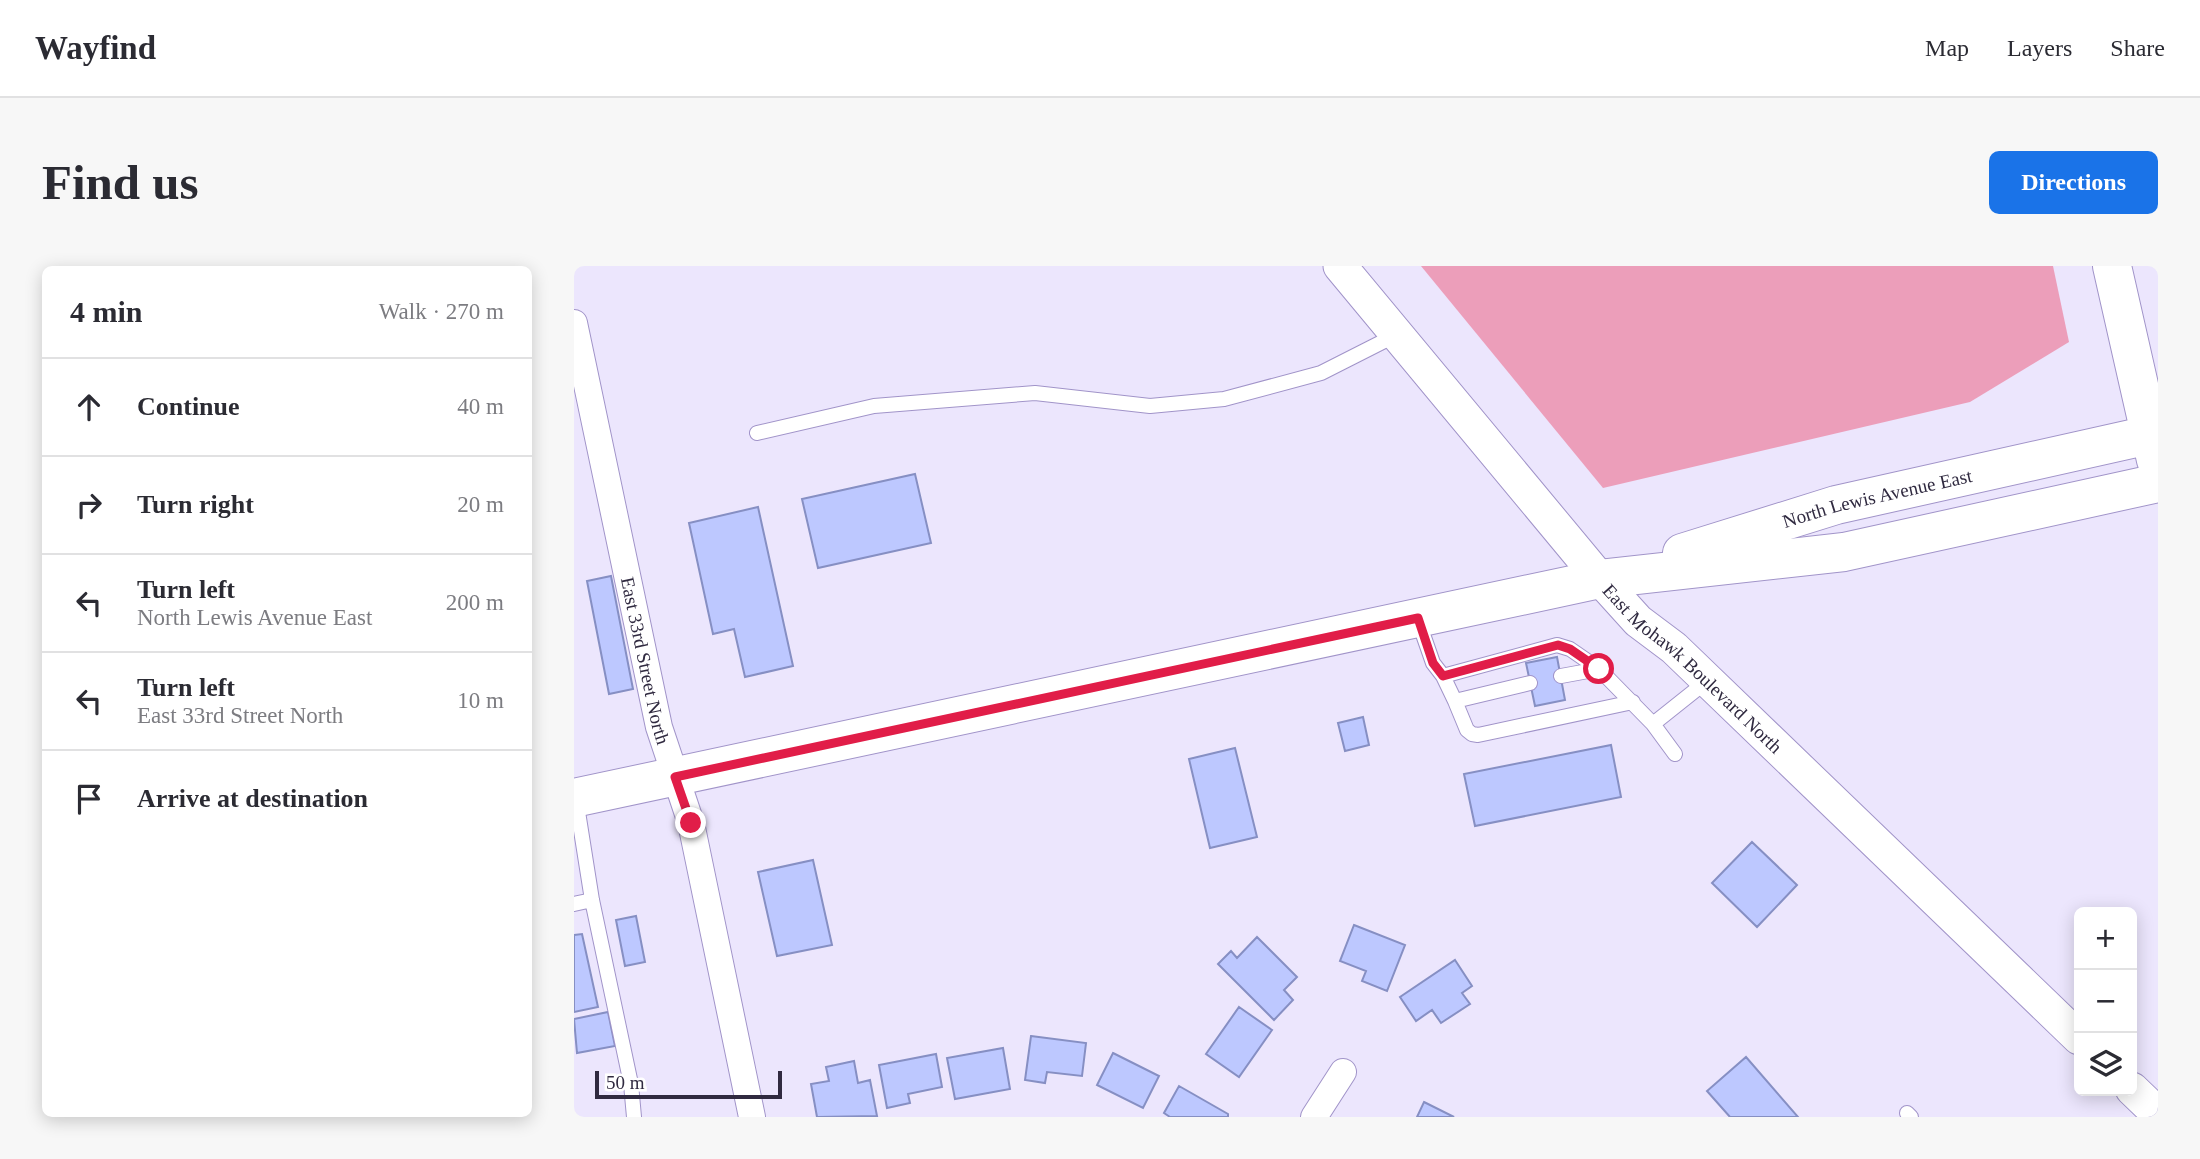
<!DOCTYPE html>
<meta charset="utf-8">
<style>
:root{--surface:#fff;--page:#f7f7f7;--text:#2b2b33;--muted:#7c7c81;--line:#e1e1e2;--accent:#1a73e8}
body{margin:0;font-family:"Times New Roman",serif;background:var(--page);color:var(--text)}
.controls{position:absolute;right:21px;bottom:21px;display:grid;overflow:hidden;border-radius:10px;box-shadow:0 4px 18px #0003}
.controls button{width:63px;height:63px;display:grid;place-items:center;padding:0;border:0;border-bottom:2px solid var(--line);background:var(--surface);color:var(--text);font:35px sans-serif}
.scale{position:absolute;left:21px;bottom:18px;width:187px;box-sizing:border-box;padding-left:7px;border:4px solid #302a40;border-top:0;font-size:19px;line-height:24px;white-space:nowrap;color:#302a40;-webkit-text-stroke:5px #fff;paint-order:stroke}
.stop{position:absolute;width:21px;height:21px;margin:-16px;border:5px solid #e11d48;border-radius:50%;background:#fff}
.stop.end{background:#e11d48;border-color:#fff;box-shadow:0 2px 7px #0008}
.list{margin:0;padding:0;list-style:none}
h2{display:flex;justify-content:space-between;align-items:center;height:91px;margin:0;padding:0 28px;font-size:30px}
h2 small{font-size:23px;font-weight:400;color:var(--muted)}
.list li{display:grid;grid-template-columns:46px 1fr auto;gap:21px;align-items:center;box-sizing:border-box;height:98px;padding:0 28px;border-top:2px solid var(--line)}
.list b{display:block;font-size:26px;white-space:nowrap}
.list p{margin:0;font-size:23px;white-space:nowrap;color:var(--muted)}
.list em{font-size:23px;font-style:normal;color:var(--muted)}
.icon{flex:none;width:38px;height:38px;fill:none;stroke:currentColor;stroke-width:2;stroke-linecap:round;stroke-linejoin:round}
.map{position:relative;flex:none;width:1584px;height:851px;overflow:hidden;border-radius:10px}
header{display:flex;align-items:center;gap:42px;box-sizing:border-box;height:98px;padding:0 35px;background:var(--surface);border-bottom:2px solid var(--line)}
header strong{font-size:33px}
nav{display:flex;gap:38px;margin-inline-start:auto;font-size:24px}
.intro{display:flex;align-items:center;justify-content:space-between;box-sizing:border-box;height:168px;padding:0 42px}
h1{margin:0;font-size:49px}
.button{padding:18px 32px;border-radius:10px;background:var(--accent);color:#fff;font-size:24px;font-weight:700}
main{display:flex;gap:42px;padding:0 42px}
aside{flex:1;background:var(--surface);border-radius:10px;box-shadow:0 4px 18px #0003}
.map>svg:first-child{display:block}
.green{fill:#ec9eba}
.building{fill:#bdc8ff;stroke:#868fc3;stroke-width:2}
.lines{fill:none;stroke-linecap:round;stroke-linejoin:round}
.service-casing{stroke:#a194c9;stroke-width:16}
.minor-casing{stroke:#a194c9;stroke-width:28}
.tertiary-casing{stroke:#a194c9;stroke-width:35}
.secondary-casing{stroke:#a194c9;stroke-width:40}
.service{stroke:#fff;stroke-width:14}
.minor{stroke:#fff;stroke-width:26}
.tertiary{stroke:#fff;stroke-width:33}
.secondary{stroke:#fff;stroke-width:38}
.route{stroke:#e11d48;stroke-width:9}
.labels{text-anchor:middle;dominant-baseline:central;stroke-width:5;stroke-linejoin:round;paint-order:stroke}
.street-label{font-size:19px;fill:#302a40;stroke:#fff}
</style>
<header>
<strong>Wayfind</strong>
<nav><a>Map</a><a>Layers</a><a>Share</a></nav>
</header>
<div class="intro"><h1>Find us</h1><a class="button">Directions</a></div>
<main>
<aside>
<h2>4 min<small>Walk · 270 m</small></h2>
<ul class="list">
<li><svg class="icon" aria-label="ahead" viewBox="0 0 24 24"><path d="M12 20V5M6 11l6-6 6 6"/></svg><div><b>Continue</b></div><em>40 m</em></li>
<li><svg class="icon" aria-label="right" viewBox="0 0 24 24"><path d="M7 20v-9h11M14 6l5 5-5 5"/></svg><div><b>Turn right</b></div><em>20 m</em></li>
<li><svg class="icon" aria-label="left" viewBox="0 0 24 24"><path d="M17 20v-9H6M10 6l-5 5 5 5"/></svg><div><b>Turn left</b><p>North Lewis Avenue East</p></div><em>200 m</em></li>
<li><svg class="icon" aria-label="left" viewBox="0 0 24 24"><path d="M17 20v-9H6M10 6l-5 5 5 5"/></svg><div><b>Turn left</b><p>East 33rd Street North</p></div><em>10 m</em></li>
<li><svg class="icon" aria-label="arrive" viewBox="0 0 24 24"><path d="M6 21V4h12l-3 4 3 4H6"/></svg><div><b>Arrive at destination</b></div></li>
</ul>
</aside>
<div class="map">
<svg width="1584" height="851" viewBox="0 0 1584 851">
<rect width="100%" height="100%" fill="#ece6fd"/>
<path class="green" d="M847,0h632l16,76 -99,60 -367,86z"/>
<path class="building" d="M341,208l16,69 -113,25 -16,-69z
M184,241l35,159 -48,11 -11,-48 -21,5 -24,-111z
M37,310l22,113 -24,5 -22,-113z
M983,391l8,43 -30,6 -9,-43z
M789,451l6,28 -24,6 -7,-28z
M1037,479l10,52 -146,29 -11,-52z
M661,482l22,89 -47,11 -21,-89z
M1178,576l45,43 -40,42 -45,-44z
M239,594l19,85 -55,11 -19,-84z
M62,650l9,46 -20,4 -9,-46z
M780,659l51,20 -18,46 -25,-10 4,-10 -26,-10z
M8,668l16,73 -24,5v-77z
M683,671l40,40 -13,13 9,10 -19,20 -56,-56 13,-13 6,7z
M881,694l17,26 -10,7 8,11 -29,19 -9,-13 -16,11 -16,-24z
M665,741l33,23 -33,47 -33,-23z
M34,746l7,34 -38,7 -3,-34z
M457,770l55,7 -4,33 -35,-4 -2,11 -20,-3z
M429,782l7,41 -55,10 -8,-41z
M539,787l46,23 -16,32 -46,-23z
M362,788l6,33 -34,7 2,9 -23,5 -8,-43z
M1172,791l52,60h-68l-23,-26z
M280,795l4,22 12,-3 7,36 -60,1 -6,-33 18,-3 -3,-14z
M605,820l49,28v3h-58l-6,-4z
M850,836l30,15h-37z"/>
<g class="lines">
<defs>
<path id="service" d="M183,167l117,-27 161,-13 115,13 74,-7 97,-26 75,-38
M844,354l15,43 10,13 12,25 75,-18
M869,410l114,-31 13,4 29,20
M987,410l38,-7 54,55
M881,435l12,29 5,4 6,1 155,-33
M1101,488l-22,-30 54,-43
M2,533l16,101 39,184 3,33
M0,638l18,-4
M1333,847l4,4"/>
<g id="minor">
<path id="s1" d="M0,57l85,404 32,96 61,294"/>
<path d="M740,851l29,-45"/>
</g>
<g id="tertiary">
<path id="s2" d="M766,0l260,313 38,42 36,27 405,390"/>
<path d="M1558,823l26,25"/>
</g>
<g id="secondary">
<path d="M1538,0l44,194"/>
<path id="s3" d="M1108,287l154,-48 322,-72"/>
<path d="M0,532l1026,-219 244,-27 314,-69"/>
</g>
</defs>
<use href="#service" class="service-casing"/>
<use href="#minor" class="minor-casing"/>
<use href="#tertiary" class="tertiary-casing"/>
<use href="#secondary" class="secondary-casing"/>
<use href="#service" class="service"/>
<use href="#minor" class="minor"/>
<use href="#tertiary" class="tertiary"/>
<use href="#secondary" class="secondary"/>
</g>
<g class="lines">
<path class="route" d="M117,557l-16,-46 743,-159 15,45 10,13 115,-31 12,4 29,20"/>
</g>
<g class="labels">
<g class="street-label">
<text stroke="none"><textPath href="#s3" startOffset="203">North Lewis Avenue East</textPath></text>
<text stroke="none"><textPath href="#s1" startOffset="345">East 33rd Street North</textPath></text>
<text stroke="none"><textPath href="#s2" startOffset="536">East Mohawk Boulevard North</textPath></text>
</g>
</g>
</svg>
<div class="controls">
<button>+</button>
<button>−</button>
<button><svg class="icon" aria-label="layers" viewBox="0 0 24 24"><path d="M12 4l9 5-9 5-9-5zM3 14l9 5 9-5"/></svg></button>
</div>
<div class="scale">50 m</div>
<div class="stop" style="left:1025px;top:403px"></div>
<div class="stop end" style="left:117px;top:557px"></div>
</div>
</main>
